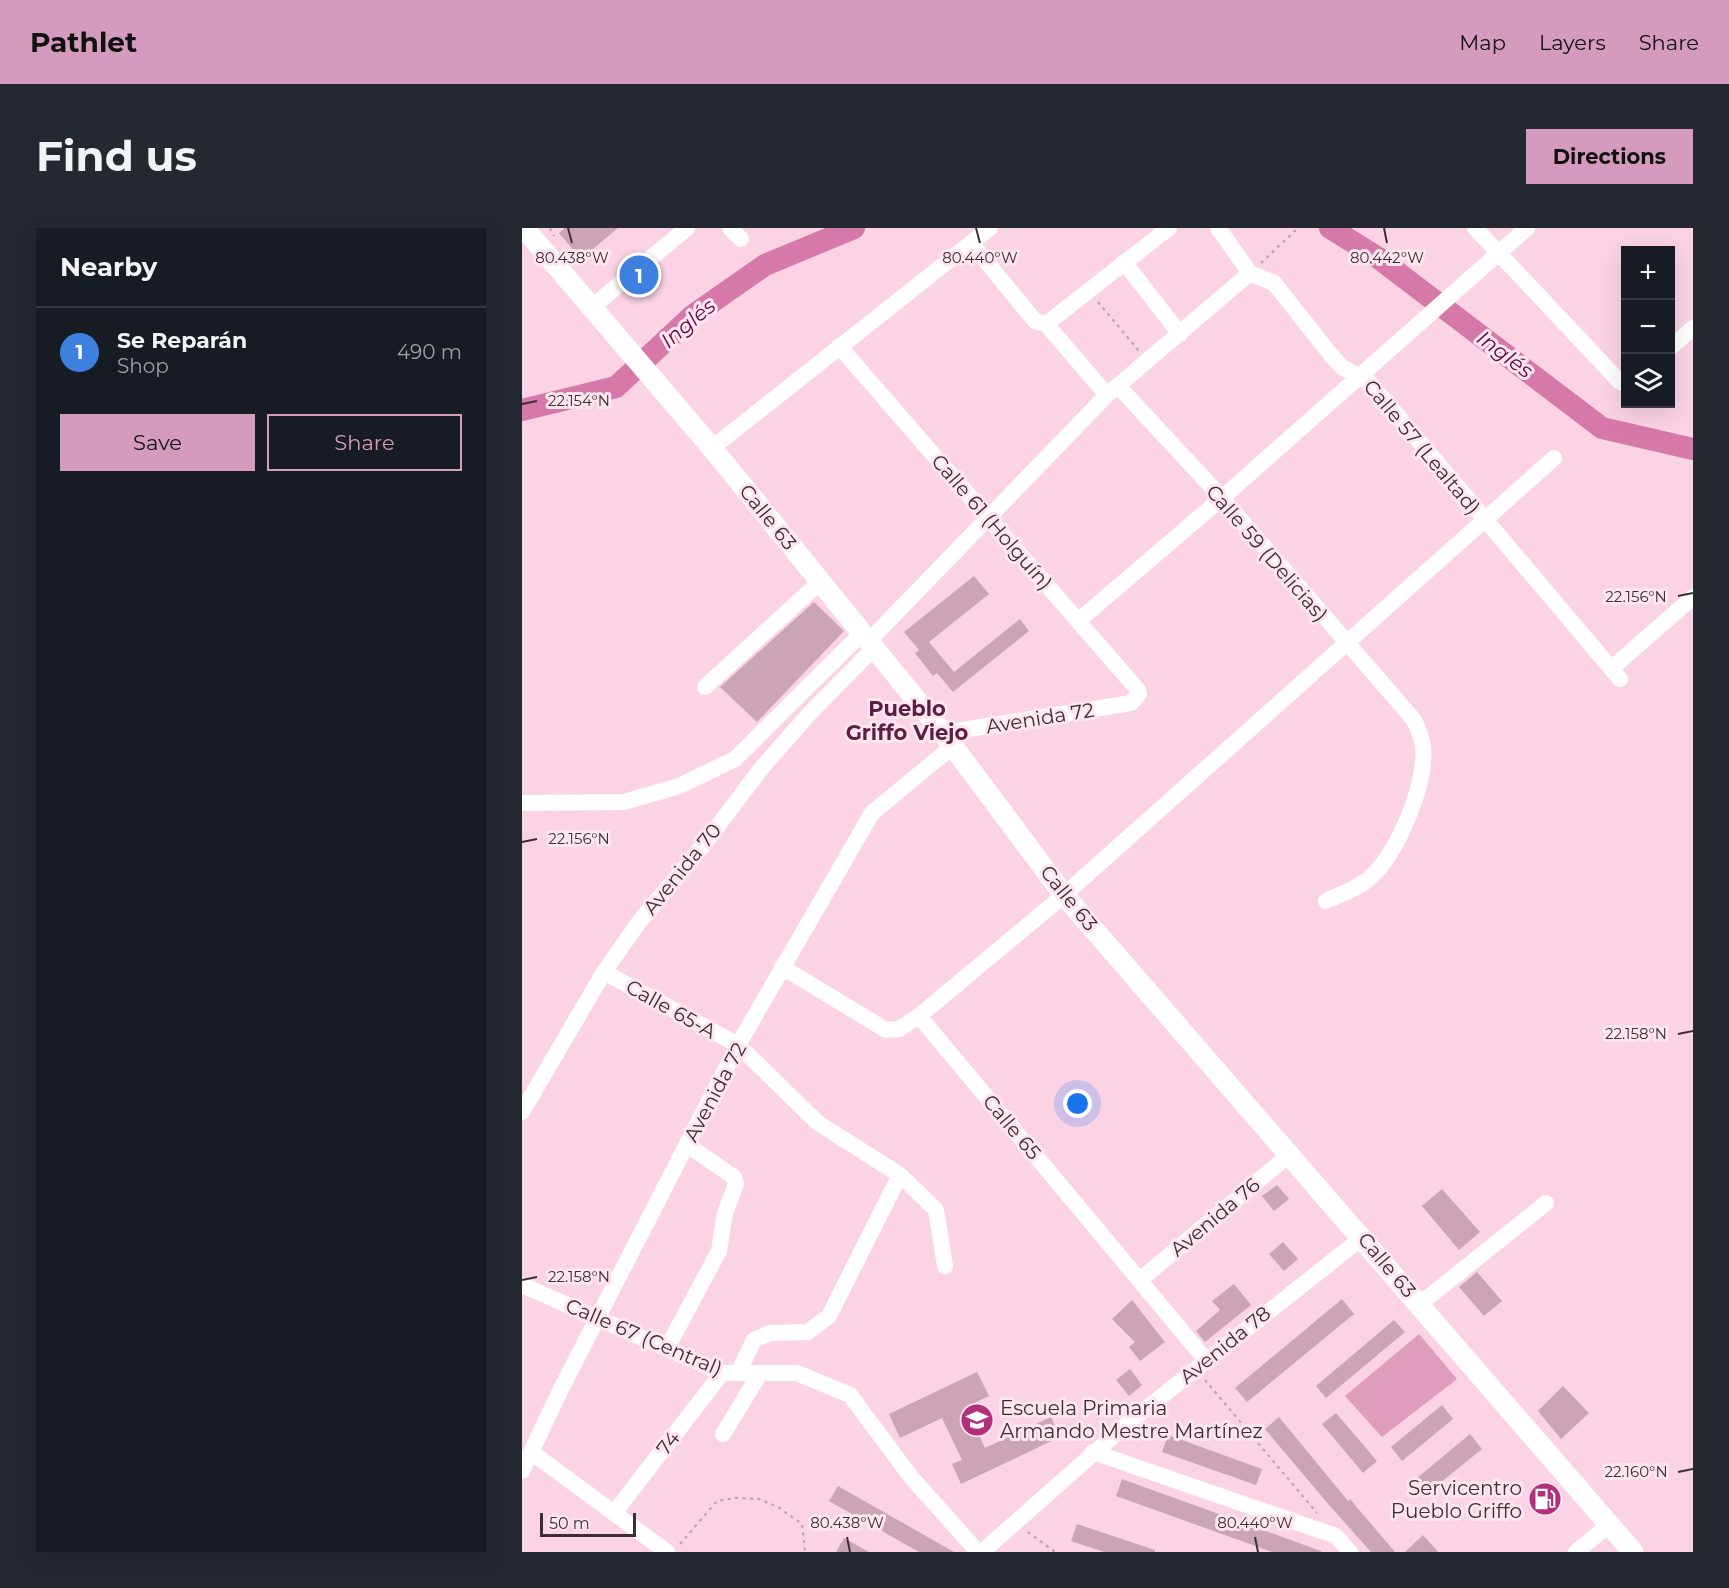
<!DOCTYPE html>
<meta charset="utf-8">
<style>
:root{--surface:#171b24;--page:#242831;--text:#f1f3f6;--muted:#9ea1a6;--line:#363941;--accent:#d59bbf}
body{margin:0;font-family:Montserrat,sans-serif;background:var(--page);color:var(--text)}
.controls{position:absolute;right:18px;top:18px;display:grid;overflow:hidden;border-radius:0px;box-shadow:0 6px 24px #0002}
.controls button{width:54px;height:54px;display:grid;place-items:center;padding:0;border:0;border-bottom:2px solid var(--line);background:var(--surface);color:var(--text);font:30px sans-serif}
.scale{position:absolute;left:18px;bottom:15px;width:96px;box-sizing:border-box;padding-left:6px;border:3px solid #3d2e35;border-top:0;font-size:16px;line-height:21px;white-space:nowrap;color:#3d2e35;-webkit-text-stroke:4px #fee5f0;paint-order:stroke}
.you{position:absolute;left:556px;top:876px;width:21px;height:21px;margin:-15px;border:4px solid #fff;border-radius:50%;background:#1a73e8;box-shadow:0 0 0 9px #1a73e833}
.badge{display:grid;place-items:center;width:39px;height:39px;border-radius:50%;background:var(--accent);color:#fff;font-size:20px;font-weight:700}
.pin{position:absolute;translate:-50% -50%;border:3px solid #fff;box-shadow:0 2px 6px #0006}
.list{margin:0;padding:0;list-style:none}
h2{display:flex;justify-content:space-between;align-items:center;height:78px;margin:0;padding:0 24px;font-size:26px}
h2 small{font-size:20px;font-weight:400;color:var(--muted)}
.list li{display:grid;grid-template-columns:39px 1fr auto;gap:18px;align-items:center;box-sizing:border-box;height:90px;padding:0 24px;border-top:2px solid var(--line)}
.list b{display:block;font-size:22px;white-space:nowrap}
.list p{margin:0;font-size:20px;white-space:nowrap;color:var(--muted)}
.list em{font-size:20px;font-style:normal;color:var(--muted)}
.actions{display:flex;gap:12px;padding:18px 24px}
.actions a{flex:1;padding:14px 0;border:2px solid var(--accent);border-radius:0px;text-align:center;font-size:21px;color:var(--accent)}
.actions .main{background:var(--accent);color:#111}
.icon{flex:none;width:33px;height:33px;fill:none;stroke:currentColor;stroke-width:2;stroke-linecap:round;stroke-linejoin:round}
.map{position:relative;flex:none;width:1171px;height:1324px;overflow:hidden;border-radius:0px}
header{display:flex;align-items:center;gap:36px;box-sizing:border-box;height:84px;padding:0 30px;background:var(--accent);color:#111}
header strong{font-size:28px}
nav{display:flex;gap:33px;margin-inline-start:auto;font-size:21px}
.intro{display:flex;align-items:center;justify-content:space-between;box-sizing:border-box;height:144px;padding:0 36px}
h1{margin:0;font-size:42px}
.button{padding:15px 27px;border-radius:0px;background:var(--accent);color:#111;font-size:21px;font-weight:700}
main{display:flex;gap:36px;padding:0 36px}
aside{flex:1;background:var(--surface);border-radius:0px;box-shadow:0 6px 24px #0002}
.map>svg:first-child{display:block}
.green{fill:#df9cbb}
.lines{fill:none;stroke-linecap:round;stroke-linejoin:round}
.river{stroke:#d779a8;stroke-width:22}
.building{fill:#cba5b6}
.path{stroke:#be9ead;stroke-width:2;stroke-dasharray:3 4.5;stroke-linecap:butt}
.minor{stroke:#fff;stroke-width:16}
.major{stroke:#fff;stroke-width:21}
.ticks{fill:none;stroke:#3d2e35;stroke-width:2}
.labels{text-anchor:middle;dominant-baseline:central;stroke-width:6;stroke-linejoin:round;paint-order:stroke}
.street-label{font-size:20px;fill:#3d2e35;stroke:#fee5f0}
.poi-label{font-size:20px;fill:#3d2e35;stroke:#fee5f0;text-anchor:start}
.water-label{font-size:21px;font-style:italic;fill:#5f083e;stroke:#fee5f0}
.neighbourhood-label{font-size:21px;font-weight:bold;fill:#5d1f41;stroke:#fee5f0}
.ticks-label{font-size:15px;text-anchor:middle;fill:#3d2e35;stroke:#fee5f0;stroke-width:6;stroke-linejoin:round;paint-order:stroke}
</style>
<header>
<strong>Pathlet</strong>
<nav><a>Map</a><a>Layers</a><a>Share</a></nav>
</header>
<div class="intro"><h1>Find us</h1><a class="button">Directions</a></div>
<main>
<aside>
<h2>Nearby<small></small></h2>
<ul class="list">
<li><span class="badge" style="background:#3f7fe0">1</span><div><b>Se Reparán</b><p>Shop</p></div><em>490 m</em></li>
</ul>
<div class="actions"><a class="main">Save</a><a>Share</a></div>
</aside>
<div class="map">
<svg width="1171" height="1324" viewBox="0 0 1171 1324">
<rect width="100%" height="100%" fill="#fbd3e5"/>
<path class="green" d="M897,1106l38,45 -75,58 -37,-41z"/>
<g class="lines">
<path class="river" d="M808,0l47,29 225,171 91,21
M0,182l94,-23 76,-71 73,-51 89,-37"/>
</g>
<path class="building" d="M43,0h53l-37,31 -22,-26z
M452,348l15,18 -60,48 25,30 66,-53 9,12 -76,61 -16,-19 -4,3 -18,-23 4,-3 -15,-18z
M292,374l30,29 -87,91 -37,-35z
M755,957l12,14 -15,12 -12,-15z
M920,961l38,43 -21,18 -37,-44z
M761,1014l15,17 -14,12 -15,-17z
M955,1044l25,29 -18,15 -25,-29z
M712,1056l17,21 -46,37 -9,-11 24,-21 -8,-9z
M820,1071l12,15 -107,88 -12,-14z
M610,1072l33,42 -25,19 -11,-14 6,-5 -23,-23z
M872,1092l11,12 -79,66 -10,-12z
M608,1141l12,16 -13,11 -13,-16z
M455,1144l12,24 -23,11 19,41 66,-31 9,20 -99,47 -9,-20 10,-4 -20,-42 -42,20 -11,-24z
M1041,1158l26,27 -28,26 -23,-28z
M920,1177l11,14 -51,42 -11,-14z
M814,1185l41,48 -14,12 -41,-49z
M757,1189l69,84 2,-2 45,53h-24l-42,-47 -64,-76z
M948,1206l12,15 -53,43 -12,-14z
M646,1207l94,34 -6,16 -94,-33z
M600,1251l199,72v1h-49l-156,-56z
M316,1258l116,66h-35l-90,-51z
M555,1296l78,26v2h-51l-33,-11z
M901,1307l15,17h-33z
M322,1310l25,14h-33z"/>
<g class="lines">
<path class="path" d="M28,0l4,8
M739,35l37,-35
M576,74l41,49
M683,1152l112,133
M506,1304l27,20
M158,1316l37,-43 19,-3 23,1 19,8 24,17 3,28"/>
<path class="minor" d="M208,0l11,11
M696,0l32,45 24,10 57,72 11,12 27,15 251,297
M953,0l145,154 6,2
M449,15l64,78 11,3
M602,34l56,72
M70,79l95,-79
M524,96l123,-96
M524,96l61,71
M317,118l299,344 1,4 -8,9 -188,30
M1148,120l23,-20
M597,159l103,111 192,222c4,9 8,17 9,27 4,35 -25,106 -52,130 -12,11 -30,17 -45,24
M190,220l278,-220
M556,393l144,-123 305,-270
M345,415l240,-248 143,-122
M1090,440l81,-71
M183,459l115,-105
M0,575l102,-1 55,-16 56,-27 126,-125
M260,739l104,63 13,-1 20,-13 145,-121 490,-437
M82,744l134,73 80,78 82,52 36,35 9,56
M397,788l287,344
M0,884l82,-140 35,-50 63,-75 58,-77 49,-56 64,-65
M618,1052l150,-126
M0,1057l200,88h75l53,22 61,82 67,75
M898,1076l126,-101
M145,1120l52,-97 6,-38 11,-29 -2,-7 -47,-32
M216,1145l16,-33 16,-7 38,-1 21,-16 71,-141
M201,1206l36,-59
M9,1224l136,100
M571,1224l243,84 14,16
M0,1243l39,-82 177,-344 134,-232 81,-67
M92,1285l108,-140
M460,1324l146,-129 235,-186
M1054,1324l34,-28"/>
<path class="major" d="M2,0l188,220 231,285 121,162 569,657"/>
</g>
<path class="ticks" d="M46,0l4,15M454,0l4,15M862,0l3,15M0,176l15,-3M1156,368l15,-3M0,614l15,-3M1156,806l15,-3M0,1052l15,-3M1156,1244l15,-3M325,1309l3,15M733,1309l3,15"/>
<defs>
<symbol id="school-disc" viewBox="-11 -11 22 22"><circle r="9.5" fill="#b2307b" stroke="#fee5f0"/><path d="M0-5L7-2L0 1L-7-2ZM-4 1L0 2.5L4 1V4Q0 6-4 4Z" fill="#fff"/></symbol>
<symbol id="fuel-disc" viewBox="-11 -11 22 22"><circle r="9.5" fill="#b2307b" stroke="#fee5f0"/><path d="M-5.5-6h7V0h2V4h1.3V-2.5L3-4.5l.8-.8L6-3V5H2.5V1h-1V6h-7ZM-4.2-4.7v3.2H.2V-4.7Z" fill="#fff"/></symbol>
</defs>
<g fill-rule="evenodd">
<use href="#school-disc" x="436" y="1173" width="38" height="38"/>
<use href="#fuel-disc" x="1004" y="1252" width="38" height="38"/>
</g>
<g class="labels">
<g class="street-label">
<text transform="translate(900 219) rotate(50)">Calle 57 (Lealtad)</text>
<text transform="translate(246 289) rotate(51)">Calle 63</text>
<text transform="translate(470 294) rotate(49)">Calle 61 (Holguín)</text>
<text transform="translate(745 325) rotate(49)">Calle 59 (Delicias)</text>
<text transform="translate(518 490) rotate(-9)">Avenida 72</text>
<text transform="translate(160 641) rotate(-51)">Avenida 70</text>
<text transform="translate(547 670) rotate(51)">Calle 63</text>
<text transform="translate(149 781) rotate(29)">Calle 65-A</text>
<text transform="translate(193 864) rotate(-62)">Avenida 72</text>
<text transform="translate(490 899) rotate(50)">Calle 65</text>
<text transform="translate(693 989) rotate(-40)">Avenida 76</text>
<text transform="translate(865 1037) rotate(50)">Calle 63</text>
<text transform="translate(122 1109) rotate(23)">Calle 67 (Central)</text>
<text transform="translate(703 1117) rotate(-39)">Avenida 78</text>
<text transform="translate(146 1215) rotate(-52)">74</text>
</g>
<g class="poi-label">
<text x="478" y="1180">Escuela Primaria<tspan x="478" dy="23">Armando Mestre Martínez</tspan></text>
<text x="1000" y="1260" text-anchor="end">Servicentro<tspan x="1000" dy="23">Pueblo Griffo</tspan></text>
</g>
<g class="water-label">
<text transform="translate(166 95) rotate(-40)">Inglés</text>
<text transform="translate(983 126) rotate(37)">Inglés</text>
</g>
<g class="neighbourhood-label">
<text x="385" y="480">Pueblo<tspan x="385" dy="24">Griffo Viejo</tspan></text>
</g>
</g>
<g class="ticks-label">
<text x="50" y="35">80.438°W</text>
<text x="458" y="35">80.440°W</text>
<text x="865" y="35">80.442°W</text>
<text x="57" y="178">22.154°N</text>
<text x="1114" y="374">22.156°N</text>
<text x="57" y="616">22.156°N</text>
<text x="1114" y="811">22.158°N</text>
<text x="57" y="1054">22.158°N</text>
<text x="1114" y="1249">22.160°N</text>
<text x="325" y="1300">80.438°W</text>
<text x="733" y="1300">80.440°W</text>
</g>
</svg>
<div class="controls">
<button>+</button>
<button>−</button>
<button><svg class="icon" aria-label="layers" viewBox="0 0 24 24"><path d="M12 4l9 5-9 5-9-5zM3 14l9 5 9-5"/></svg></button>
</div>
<div class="scale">50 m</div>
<div class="you"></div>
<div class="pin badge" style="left:117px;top:47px;background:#3f7fe0">1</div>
</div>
</main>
